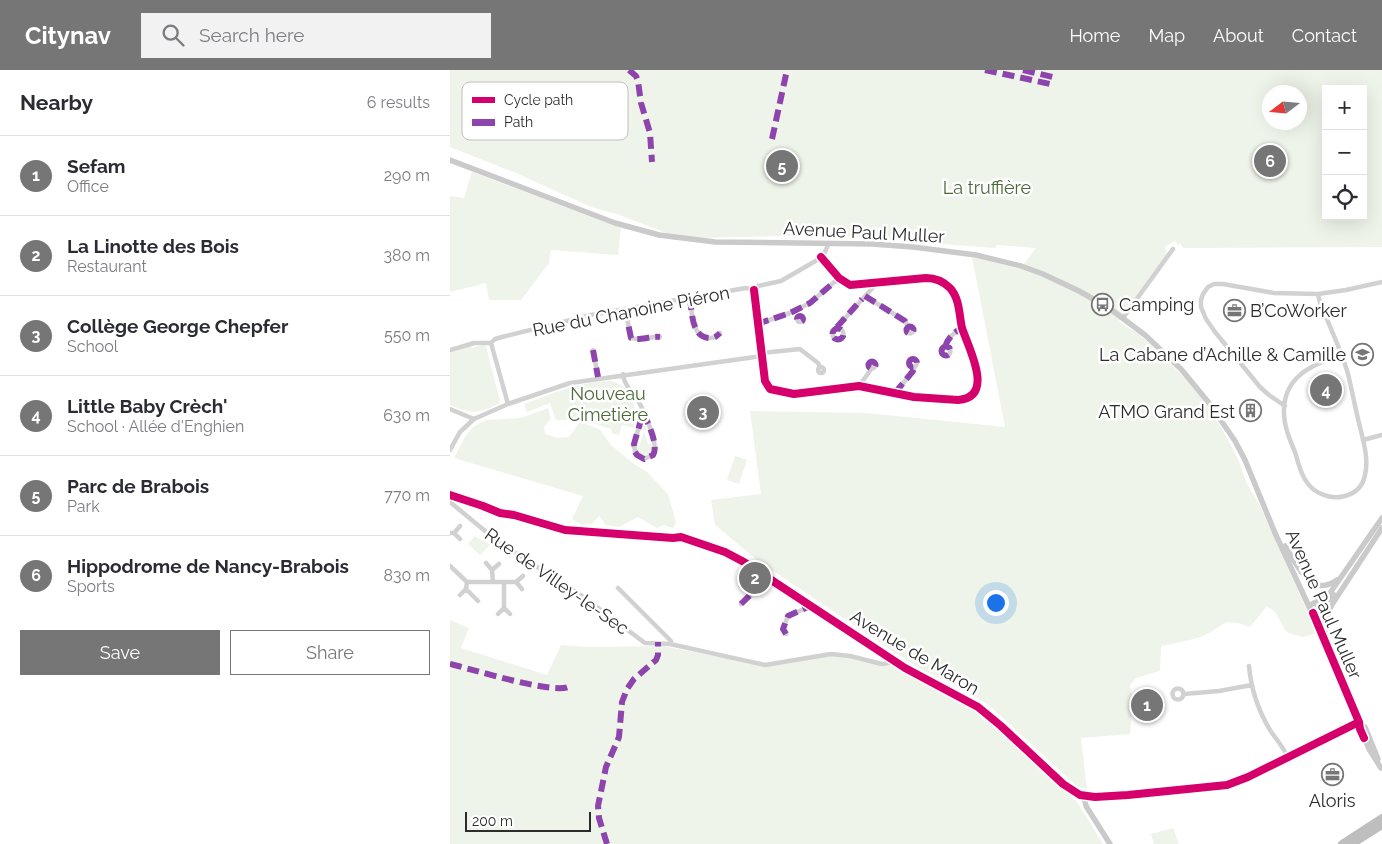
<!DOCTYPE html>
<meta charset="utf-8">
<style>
:root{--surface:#fff;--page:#f2f2f3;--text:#2b2b33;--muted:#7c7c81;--line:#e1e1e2;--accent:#767676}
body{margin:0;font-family:Raleway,sans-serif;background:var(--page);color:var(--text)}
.controls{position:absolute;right:15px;top:15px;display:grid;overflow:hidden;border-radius:0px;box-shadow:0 5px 20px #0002}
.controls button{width:45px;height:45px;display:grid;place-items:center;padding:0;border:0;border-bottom:1px solid var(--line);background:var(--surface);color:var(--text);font:25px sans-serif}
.compass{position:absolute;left:812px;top:15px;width:45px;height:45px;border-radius:50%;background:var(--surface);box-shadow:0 5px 20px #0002;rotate:254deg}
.scale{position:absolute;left:15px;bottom:12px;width:126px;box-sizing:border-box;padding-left:5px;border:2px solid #2c2c2c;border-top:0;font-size:14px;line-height:18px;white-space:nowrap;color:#2c2c2c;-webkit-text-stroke:4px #fff;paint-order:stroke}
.you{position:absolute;left:545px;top:532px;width:18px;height:18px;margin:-12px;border:4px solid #fff;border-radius:50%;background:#1a73e8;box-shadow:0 0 0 8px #1a73e833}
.badge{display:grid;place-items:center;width:32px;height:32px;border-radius:50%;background:var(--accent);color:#fff;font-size:16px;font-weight:700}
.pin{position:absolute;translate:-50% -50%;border:2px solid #fff;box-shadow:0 1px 5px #0006}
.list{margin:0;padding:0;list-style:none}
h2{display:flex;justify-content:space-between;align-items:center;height:65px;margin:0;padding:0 20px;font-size:21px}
h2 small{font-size:16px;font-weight:400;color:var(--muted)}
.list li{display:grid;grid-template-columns:32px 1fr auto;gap:15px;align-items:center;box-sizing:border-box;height:80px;padding:0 20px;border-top:1px solid var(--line)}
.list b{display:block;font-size:19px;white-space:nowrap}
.list p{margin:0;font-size:16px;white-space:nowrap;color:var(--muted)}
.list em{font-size:16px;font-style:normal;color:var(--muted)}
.actions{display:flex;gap:10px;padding:15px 20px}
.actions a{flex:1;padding:11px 0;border:1px solid var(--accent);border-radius:0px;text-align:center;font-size:18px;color:var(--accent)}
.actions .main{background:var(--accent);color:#fff}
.icon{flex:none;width:28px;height:28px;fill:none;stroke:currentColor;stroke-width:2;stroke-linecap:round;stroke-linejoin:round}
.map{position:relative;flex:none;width:932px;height:774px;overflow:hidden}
header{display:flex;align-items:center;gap:30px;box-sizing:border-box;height:70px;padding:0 25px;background:var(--accent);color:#fff}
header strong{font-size:24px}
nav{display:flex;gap:28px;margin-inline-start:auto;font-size:18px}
.search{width:350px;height:45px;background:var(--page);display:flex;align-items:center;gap:12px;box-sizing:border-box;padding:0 18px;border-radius:0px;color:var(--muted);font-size:19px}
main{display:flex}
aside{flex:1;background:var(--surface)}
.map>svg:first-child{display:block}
.green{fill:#eef4e9;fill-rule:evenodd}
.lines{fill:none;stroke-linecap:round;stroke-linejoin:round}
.street{stroke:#d1d1d1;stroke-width:4.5}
.secondary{stroke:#cacaca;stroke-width:5.5}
.highway{stroke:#bebebe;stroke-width:8}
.quiet{stroke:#8e44ad;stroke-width:6;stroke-dasharray:12 6;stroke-linecap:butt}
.cycleway-casing{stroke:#fff;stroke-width:11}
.cycleway{stroke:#d6006c;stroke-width:8}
.labels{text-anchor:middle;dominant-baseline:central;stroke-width:5;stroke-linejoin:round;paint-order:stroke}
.park-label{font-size:18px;fill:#4a6a37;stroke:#fff}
.street-label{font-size:18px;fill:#2c2c2c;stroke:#fff}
.poi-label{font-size:18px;fill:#2c2c2c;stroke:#fff;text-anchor:start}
.key{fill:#fff;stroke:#c0c0c0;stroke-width:1}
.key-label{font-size:14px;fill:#2c2c2c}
</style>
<header>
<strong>Citynav</strong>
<div class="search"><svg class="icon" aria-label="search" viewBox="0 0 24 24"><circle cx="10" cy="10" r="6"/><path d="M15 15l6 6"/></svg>Search here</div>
<nav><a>Home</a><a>Map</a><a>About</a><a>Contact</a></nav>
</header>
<main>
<aside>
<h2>Nearby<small>6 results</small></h2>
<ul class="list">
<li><span class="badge">1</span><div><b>Sefam</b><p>Office</p></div><em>290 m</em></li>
<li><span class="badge">2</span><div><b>La Linotte des Bois</b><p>Restaurant</p></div><em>380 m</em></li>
<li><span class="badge">3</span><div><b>Collège George Chepfer</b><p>School</p></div><em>550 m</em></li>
<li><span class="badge">4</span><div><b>Little Baby Crèch'</b><p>School · Allée d'Enghien</p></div><em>630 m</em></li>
<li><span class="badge">5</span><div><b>Parc de Brabois</b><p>Park</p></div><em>770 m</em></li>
<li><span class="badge">6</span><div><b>Hippodrome de Nancy-Brabois</b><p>Sports</p></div><em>830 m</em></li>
</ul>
<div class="actions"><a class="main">Save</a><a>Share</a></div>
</aside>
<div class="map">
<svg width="932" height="774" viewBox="0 0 932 774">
<rect width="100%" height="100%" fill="#fff"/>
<path class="green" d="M0,0h932v177l-199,1 -3,-5 -2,2 -3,-4 -10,6 2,8 -48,66 7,6 12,6 42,40 21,24 20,30 17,32 9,25 13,22 57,127 -14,4 -14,-4 -4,-3 -9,-17 -9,-7 -17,21c-32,-12 -24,1 -50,10 -12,4 -26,6 -39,9l-1,25 -24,7 -6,7 3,17 -3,32 -49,4 6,51 -9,-2 -88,-81 -28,-18 -38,-17 -27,-17 -140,-94 -42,-35 -4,-25 50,-6 -11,-83 117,2 138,14 -33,-170 48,12 16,-21 -39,-3 -2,3 -54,-4 -1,-2 -146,-9 -5,3 -97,2 -23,-4 -52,-20 -26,-7 -75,-34 -66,-26zM876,19h37v127h-37zM819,22h30v30h-30z
M22,102l149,56 -3,27 -67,-5 -2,13 -28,37h-32l-3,-17 -36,9v-96l14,2z
M20,274l2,4 11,-3 3,1 14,55 -1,3c-24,10 -25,10 -49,1v-53z
M161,311c23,6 27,27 23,47l-12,-3 -3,10 -7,-2 -1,-4 -30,-10 -25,1 -6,-17 -23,9 -3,-8c28,-10 57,-23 87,-23z
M98,338l3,11 -7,8 1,7 13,4 11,-1 11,-15 19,7 12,16 23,19 13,8 21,22 8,28 -3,6 -9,-3 -7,3 -19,-11 -19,10 -13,-2 -7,-9 -7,8 -10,1 -10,-6 11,-23 -129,-38 11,-21 8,-10 13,-7 35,-2z
M192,356h4l1,4 -3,1 4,13h4v4l-2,5 -6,3c-6,-1 -8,-5 -8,-11l3,2 5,-16 -3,-3z
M285,386l12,4 -8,24 -12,-4z
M25,466l15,9 -10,10 -12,-11z
M0,550l19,8 -8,20 86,27 14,-30 28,2 74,-1 101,20 67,-10h14l40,10 7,-1 80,42 13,9 92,86 26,42h-653z
M723,758l6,16h-25l-3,-10z"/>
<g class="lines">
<path class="street" d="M304,220l11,91 5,8 24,5 65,-8 55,11 44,3c38,-3 10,-53 4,-72 -3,-13 -2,-29 -12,-40 -7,-7 -15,-10 -24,-10l-76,7 -11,-7 -18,-21
M868,224l2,9c10,24 21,47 28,71 4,16 7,33 11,49 4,17 10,35 6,52 -2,11 -9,18 -20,21 -11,3 -23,0 -32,-7 -11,-9 -14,-24 -18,-37 -4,-9 -8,-19 -10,-29 -7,-41 21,-58 56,-67
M415,226l40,25 3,5
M240,228c2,13 1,40 20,40 5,0 7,-2 10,-5
M175,239l6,29c8,3 19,-2 29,-1
M347 249a3 3 0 1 1 6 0a3 3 0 1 1-6 0Z
M673,248l50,-69
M307,254l33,-11 20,-10 29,-25
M456.5 260a3.5 3.5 0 1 1 7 0a3.5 3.5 0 1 1-7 0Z
M387,257l40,-44
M382.5 264a5.5 5.5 0 1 1 11 0a5.5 5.5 0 1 1-11 0Z
M41,273l17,61
M491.5 281a4.5 4.5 0 1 1 9 0a4.5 4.5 0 1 1-9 0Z
M495,277c2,-8 10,-16 17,-19
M0,280l24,-7h17l4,-4 7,-2 89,-22 155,-27 8,2 4,-4 23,-5 38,-22 5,-5 5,-11
M143,280l5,27
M311,283l39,-4 18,14 2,4
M459 293a4 4 0 1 1 8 0a4 4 0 1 1-8 0Z
M418.5 295a3.5 3.5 0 1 1 7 0a3.5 3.5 0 1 1-7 0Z
M368 300a3 3 0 1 1 6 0a3 3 0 1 1-6 0Z
M173,304c1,12 10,18 16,28 5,10 21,44 14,53l-9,4 -7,-4 -2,-3 -1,-8 9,-31
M409,316l13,-18
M445,323l18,-22 2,-4
M835,336l-16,-11 -9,-8 -45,-55 -9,-13 -5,-12v-7l2,-6 5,-7 6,-3h9l51,9 44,1 28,-4 36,-8
M0,339l24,10
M913,370l19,-5
M0,380l10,-18 14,-13 34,-15 62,-21 192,-27
M0,432l46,38 86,56 63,47 25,1 95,21 66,-11 19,2 32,8 7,-1 4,-2
M0,463h4l6,6
M4,463l6,-7
M36,493l6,7
M0,496l17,16h49l6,7
M43,512l-1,-12 7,-6
M66,512l7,-6
M168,518l53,53 -1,3
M16,519l12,12
M10,525l6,-6 1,-7
M291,534l17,-17 8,-11
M54,538l6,6
M48,544l6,-6v-26
M336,564l-3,-5 5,-13 16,-7 6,-4
M799,596c2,23 9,44 21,64 6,9 13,17 18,27
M722.5 624a5.5 5.5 0 1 1 11 0a5.5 5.5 0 1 1-11 0Z
M734,624l35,-3 33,-6"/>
<path class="secondary" d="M0,90l165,63 44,12 56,7 157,2 41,3 63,8 45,11 22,8 36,17 30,17 36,27 36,34 28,34 26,38 10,19 30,73 60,130 34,86 12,19
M0,425l33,11 17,7 14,2 51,15 108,8 8,-1 44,15 19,10 161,106 73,39 23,19 62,58 17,11 15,2 33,-2 99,-10 21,-8 111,-55
M835,476c13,19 25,53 52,34
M867,535l13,-6 4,-4
M859,536l21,-13 52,-75
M875,569v-14l6,-19 51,-78
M909,652l6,5 13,32
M634,726l2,10 24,38"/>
<path class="highway" d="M892,774l40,-26
M902,774l30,-19"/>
<path class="quiet" d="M179,0l7,6 2,5 3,22 9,30 2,29
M535,0l70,15
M573,0l34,8
M322,69l15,-69
M415,226l40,25 3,5
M240,228c2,13 1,40 20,40 5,0 7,-2 10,-5
M175,239l6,29c8,3 19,-2 29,-1
M347 249a3 3 0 1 1 6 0a3 3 0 1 1-6 0Z
M307,254l33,-11 20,-10 29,-25
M456.5 260a3.5 3.5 0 1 1 7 0a3.5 3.5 0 1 1-7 0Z
M387,257l25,-28
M382.5 264a5.5 5.5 0 1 1 11 0a5.5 5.5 0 1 1-11 0Z
M491.5 281a4.5 4.5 0 1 1 9 0a4.5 4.5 0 1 1-9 0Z
M495,277c2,-8 10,-16 17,-19
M143,280l5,27
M459 293a4 4 0 1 1 8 0a4 4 0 1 1-8 0Z
M418.5 295a3.5 3.5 0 1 1 7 0a3.5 3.5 0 1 1-7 0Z
M445,323l18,-22 2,-4
M193,343c5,9 16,33 10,42l-9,4 -7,-4 -2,-3 -1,-8z
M291,534l17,-17 8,-11
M336,564l-3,-5 5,-13 20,-9
M0,594c22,5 101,30 118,23
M157,774l-8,-26 -1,-12 8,-39 13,-30 3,-35 5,-13 7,-10 22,-19 2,-5v-13"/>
<defs>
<path id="cycleway" d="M304,220l11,91 5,8 24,5 65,-8 55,11 44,3c38,-3 10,-53 4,-72 -3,-13 -2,-29 -12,-40 -7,-7 -15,-10 -24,-10l-76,7 -11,-7 -18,-21
M0,425l33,11 17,7 14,2 51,15 108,8 8,-1 44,15 19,10 161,106 73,39 23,19 62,58 17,11 15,2 33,-2 99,-10 21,-8 111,-55
M863,543l46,109 1,7 4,9"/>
</defs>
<use href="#cycleway" class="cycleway-casing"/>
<use href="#cycleway" class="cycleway"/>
</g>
<defs>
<symbol id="bus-ring" viewBox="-11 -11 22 22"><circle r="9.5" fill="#fff" stroke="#767676" stroke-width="1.5"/><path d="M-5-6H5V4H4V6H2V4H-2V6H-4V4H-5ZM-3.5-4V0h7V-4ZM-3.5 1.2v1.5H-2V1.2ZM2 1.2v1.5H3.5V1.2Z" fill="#767676"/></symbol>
<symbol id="office-ring" viewBox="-11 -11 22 22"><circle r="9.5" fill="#fff" stroke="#767676" stroke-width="1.5"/><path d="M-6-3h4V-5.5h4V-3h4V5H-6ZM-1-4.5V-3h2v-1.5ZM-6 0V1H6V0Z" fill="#767676"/></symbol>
<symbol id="school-ring" viewBox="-11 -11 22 22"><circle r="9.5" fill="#fff" stroke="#767676" stroke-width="1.5"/><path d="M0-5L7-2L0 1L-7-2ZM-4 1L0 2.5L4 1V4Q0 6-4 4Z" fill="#767676"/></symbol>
<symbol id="building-ring" viewBox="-11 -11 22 22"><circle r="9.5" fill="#fff" stroke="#767676" stroke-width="1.5"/><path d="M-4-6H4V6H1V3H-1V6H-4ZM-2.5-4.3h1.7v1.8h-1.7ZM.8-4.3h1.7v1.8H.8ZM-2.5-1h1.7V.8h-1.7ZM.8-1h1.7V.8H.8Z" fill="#767676"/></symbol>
</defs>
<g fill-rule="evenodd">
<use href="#bus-ring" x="640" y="222" width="25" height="25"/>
<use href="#office-ring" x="772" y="228" width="25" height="25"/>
<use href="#school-ring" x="900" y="272" width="25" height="25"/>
<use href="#building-ring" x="788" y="328" width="25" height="25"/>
<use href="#office-ring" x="870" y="692" width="25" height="25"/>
</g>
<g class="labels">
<g class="park-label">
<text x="537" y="117">La truffière</text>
<text x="158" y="323">Nouveau<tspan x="158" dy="21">Cimetière</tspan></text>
</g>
<g class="street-label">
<text transform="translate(414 162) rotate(3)">Avenue Paul Muller</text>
<text transform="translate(181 241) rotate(-11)">Rue du Chanoine Piéron</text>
<text transform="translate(107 511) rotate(35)">Rue de Villey-le-Sec</text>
<text transform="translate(874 534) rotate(66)">Avenue Paul Muller</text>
<text transform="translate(465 582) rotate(31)">Avenue de Maron</text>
</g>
<g class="poi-label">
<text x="669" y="234">Camping</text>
<text x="800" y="240">B’CoWorker</text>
<text x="896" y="284" text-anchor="end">La Cabane d’Achille &amp; Camille</text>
<text x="785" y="341" text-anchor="end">ATMO Grand Est</text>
<text x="882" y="730" text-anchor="middle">Aloris</text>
</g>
</g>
<rect x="12" y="12" width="166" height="58" rx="8" class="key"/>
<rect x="22" y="27" width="23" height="6" fill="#d6006c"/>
<rect x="22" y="49" width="23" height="7" fill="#8e44ad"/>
<g class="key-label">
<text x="54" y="35">Cycle path</text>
<text x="54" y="57">Path</text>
</g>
</svg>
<div class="controls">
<button>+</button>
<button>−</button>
<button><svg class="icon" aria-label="locate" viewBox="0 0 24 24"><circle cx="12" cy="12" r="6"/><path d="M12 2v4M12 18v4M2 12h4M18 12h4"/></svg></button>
</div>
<svg class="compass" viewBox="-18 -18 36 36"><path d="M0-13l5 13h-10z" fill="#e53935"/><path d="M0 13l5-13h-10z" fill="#7c7c81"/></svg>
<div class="scale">200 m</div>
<div class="you"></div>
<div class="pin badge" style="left:697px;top:635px">1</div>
<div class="pin badge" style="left:305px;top:508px">2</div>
<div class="pin badge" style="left:253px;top:342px">3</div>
<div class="pin badge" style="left:876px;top:320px">4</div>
<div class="pin badge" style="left:332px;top:96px">5</div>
<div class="pin badge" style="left:820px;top:91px">6</div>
</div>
</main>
